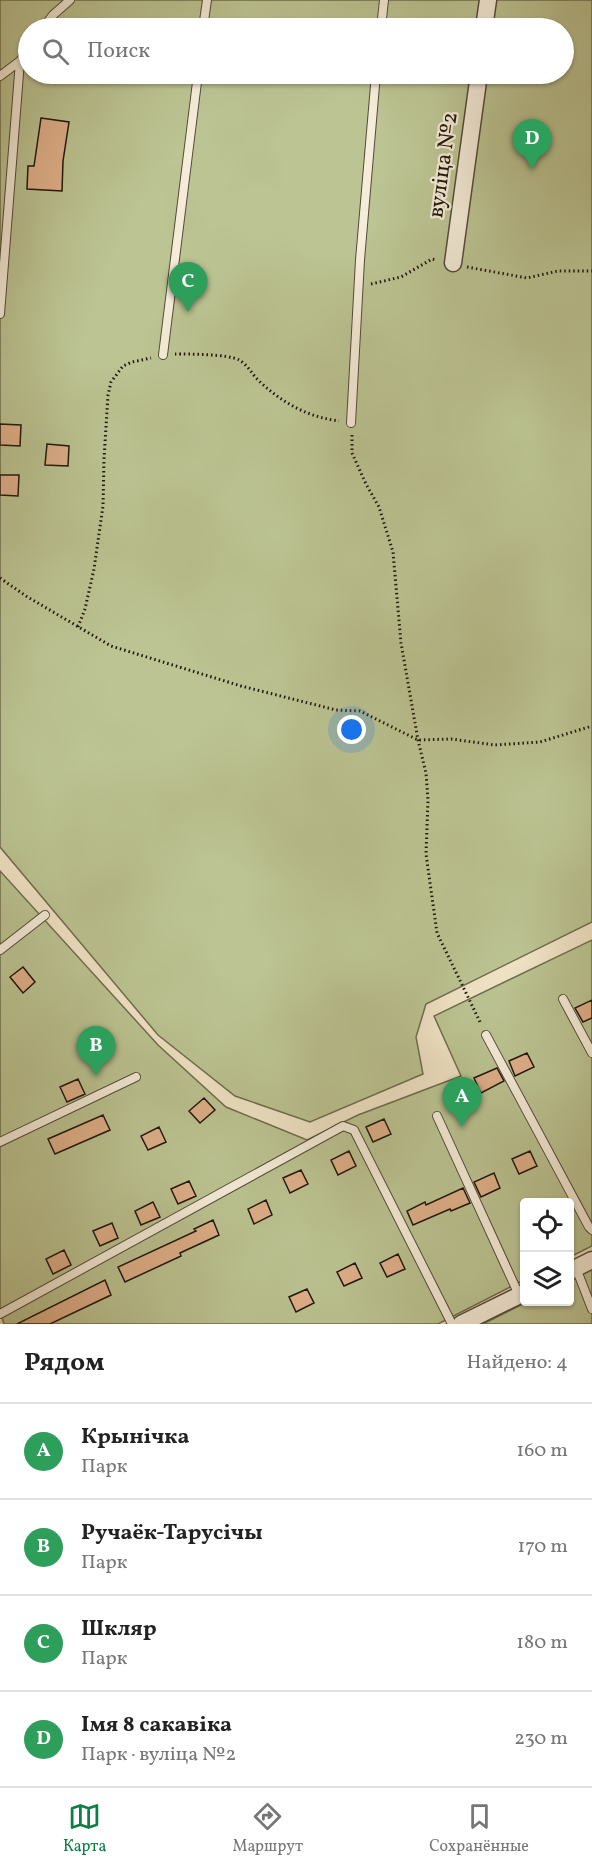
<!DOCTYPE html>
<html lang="ru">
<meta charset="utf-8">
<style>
:root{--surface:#fff;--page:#f6f6f6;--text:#222;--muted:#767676;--line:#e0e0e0;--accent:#0b8043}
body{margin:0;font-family:Vollkorn,serif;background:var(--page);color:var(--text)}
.controls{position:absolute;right:18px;bottom:18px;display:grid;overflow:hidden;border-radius:6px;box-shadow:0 2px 4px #0004}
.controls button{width:54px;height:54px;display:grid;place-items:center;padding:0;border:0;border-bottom:2px solid var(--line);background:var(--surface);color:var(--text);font:30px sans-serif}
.you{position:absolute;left:352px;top:730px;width:21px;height:21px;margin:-15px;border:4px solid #fff;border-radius:50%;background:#1a73e8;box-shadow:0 0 0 9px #1a73e833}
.badge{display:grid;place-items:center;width:39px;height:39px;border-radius:50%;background:var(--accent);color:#fff;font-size:20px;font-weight:700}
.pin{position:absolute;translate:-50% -50px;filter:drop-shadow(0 2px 3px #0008)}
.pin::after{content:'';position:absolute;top:32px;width:21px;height:18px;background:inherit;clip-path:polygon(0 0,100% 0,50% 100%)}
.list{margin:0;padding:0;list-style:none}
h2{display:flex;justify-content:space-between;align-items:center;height:78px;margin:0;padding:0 24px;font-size:26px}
h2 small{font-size:20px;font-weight:400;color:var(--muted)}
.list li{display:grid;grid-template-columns:39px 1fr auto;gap:18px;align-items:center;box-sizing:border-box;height:96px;padding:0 24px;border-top:2px solid var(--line)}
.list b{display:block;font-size:22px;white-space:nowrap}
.list p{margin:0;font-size:20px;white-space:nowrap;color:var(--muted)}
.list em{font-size:20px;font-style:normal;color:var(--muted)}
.icon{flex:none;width:33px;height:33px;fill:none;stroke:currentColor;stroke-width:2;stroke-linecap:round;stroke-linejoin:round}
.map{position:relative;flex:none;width:592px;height:1324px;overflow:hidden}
.search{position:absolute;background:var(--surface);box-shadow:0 2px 4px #0004;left:18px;right:18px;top:18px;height:66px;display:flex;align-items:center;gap:15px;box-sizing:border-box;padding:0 21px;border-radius:33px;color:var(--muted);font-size:22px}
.sheet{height:462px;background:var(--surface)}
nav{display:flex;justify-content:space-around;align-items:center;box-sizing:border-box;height:84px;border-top:2px solid var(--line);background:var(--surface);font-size:16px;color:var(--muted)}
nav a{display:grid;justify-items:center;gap:3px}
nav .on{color:var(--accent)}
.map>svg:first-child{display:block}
.green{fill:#bcc493;stroke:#6e6d4e;stroke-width:1.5;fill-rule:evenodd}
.building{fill:#dfb08a;stroke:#1f160a;stroke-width:1.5}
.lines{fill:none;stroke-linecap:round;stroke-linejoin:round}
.lane-casing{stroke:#534a39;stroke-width:10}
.street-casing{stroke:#534a39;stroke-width:19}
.path{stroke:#1f160a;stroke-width:3;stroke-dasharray:1.5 3;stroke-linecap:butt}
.lane{stroke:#f5edda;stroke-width:8}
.street{stroke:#f5edda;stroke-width:16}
.labels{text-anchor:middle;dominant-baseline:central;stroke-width:4.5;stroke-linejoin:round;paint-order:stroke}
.street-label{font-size:22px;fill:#1f160a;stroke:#f5edda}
</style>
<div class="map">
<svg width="592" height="1324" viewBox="0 0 592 1324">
<rect width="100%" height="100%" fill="#f0e4c6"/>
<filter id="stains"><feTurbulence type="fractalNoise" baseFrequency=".00333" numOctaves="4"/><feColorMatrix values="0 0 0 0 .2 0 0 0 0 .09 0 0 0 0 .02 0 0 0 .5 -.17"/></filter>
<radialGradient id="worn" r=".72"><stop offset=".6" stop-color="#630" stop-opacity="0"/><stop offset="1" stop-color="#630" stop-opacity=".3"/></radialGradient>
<path class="green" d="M0,0h592v922l-166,82 -10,33 7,37 -113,48 -75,-26 -77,-61 -158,-188zM28,28h536v46h-536z
M0,871l158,174 68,62 81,33 51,-25 103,-39 -27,-60 158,-76v306l-22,11v-55h-46v78l-86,44h-434l-4,-13z
M592,1269v55h-109l44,-22h43v-22z"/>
<path class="building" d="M41,118l28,4 -6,39 -1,30 -35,-2 1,-23h6z
M0,424l21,1 -1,21 -20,-1z
M47,444l22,2 -1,20 -23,-1z
M0,475h19l-1,21 -18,-1z
M23,967l12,15 -12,11 -13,-16z
M592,1000v18l-9,4 -8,-14z
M527,1053l7,14 -19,9 -6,-15z
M497,1068l7,13 -23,12 -7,-15z
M78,1079l7,15 -18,8 -7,-15z
M204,1098l11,12 -15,13 -11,-12z
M103,1115l7,15 -55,24 -7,-15z
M384,1119l7,15 -18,8 -7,-15z
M159,1127l7,15 -18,8 -7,-14z
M349,1151l7,15 -18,9 -7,-15z
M530,1151l7,15 -18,8 -7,-15z
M301,1170l7,14 -18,9 -7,-15z
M494,1173l6,15 -19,9 -7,-15z
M189,1181l7,15 -18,8 -7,-15z
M463,1188l7,15 -19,8 -1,-2 -37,16 -6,-14 18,-9 1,3z
M266,1200l6,15 -18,9 -6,-15z
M153,1202l7,15 -19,8 -6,-14z
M213,1220l6,15 -39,18 1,3 -56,26 -7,-15 78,-36 -2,-2z
M112,1223l6,15 -18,8 -7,-15z
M64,1250l7,15 -18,9 -7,-15z
M398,1254l7,15 -18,8 -7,-14z
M355,1263l7,15 -18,8 -7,-14z
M105,1280l6,15 -61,29h-33z
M307,1289l7,14 -18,9 -7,-15z"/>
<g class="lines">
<defs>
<path id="lane" d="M43,28l10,-13 17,-15
M203,28l4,-28
M381,28l3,-28
M0,76l20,-15 8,-11
M0,314l20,-253
M163,355l35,-281
M351,423l9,-163 16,-186
M0,950l45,-35
M563,999l29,54
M486,1035l103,192 3,3
M437,1116l82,179
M0,1142l136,-65
M576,1268l16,41
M0,1314l343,-188 11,4 98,194"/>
<path id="street" d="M484,28l4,-28
M453,263l26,-189
M570,1271l22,-11
M461,1324l63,-31"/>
</defs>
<use href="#lane" class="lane-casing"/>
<use href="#street" class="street-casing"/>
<path class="path" d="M467,267l60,11 31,-7h34
M371,284l30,-7 31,-18 5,1
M175,354c13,0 54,0 64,6 8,4 13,14 19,20 23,22 49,37 81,41
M352,435v18l14,31 13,23 14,45 8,91 17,97 8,33 2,27 -2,54 11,79 44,91
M0,578l26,18 85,50 130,40 95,24 24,1 58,29 33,-1 44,6 45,-3 52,-16
M78,627l7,-18 9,-40 9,-63 1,-47 4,-64 3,-13 12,-16 9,-4 19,-4"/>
<use href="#lane" class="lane"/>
<use href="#street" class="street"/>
</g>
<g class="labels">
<g class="street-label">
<text transform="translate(444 165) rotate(-82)">вуліца №2</text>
</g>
</g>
<rect width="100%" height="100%" filter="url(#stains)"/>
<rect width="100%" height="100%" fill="url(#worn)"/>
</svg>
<div class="controls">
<button><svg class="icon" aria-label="locate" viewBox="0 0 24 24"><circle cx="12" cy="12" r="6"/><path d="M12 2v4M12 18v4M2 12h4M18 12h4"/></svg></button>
<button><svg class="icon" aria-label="layers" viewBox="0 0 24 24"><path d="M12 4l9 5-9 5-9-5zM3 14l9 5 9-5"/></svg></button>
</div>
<div class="you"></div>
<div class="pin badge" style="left:462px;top:1127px;background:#2e9e5b">A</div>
<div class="pin badge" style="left:96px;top:1076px;background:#2e9e5b">B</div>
<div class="pin badge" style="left:188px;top:312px;background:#2e9e5b">C</div>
<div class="pin badge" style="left:532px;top:169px;background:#2e9e5b">D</div>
<div class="search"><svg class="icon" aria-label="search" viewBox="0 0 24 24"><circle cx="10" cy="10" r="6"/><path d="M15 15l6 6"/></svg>Поиск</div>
</div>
<section class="sheet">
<h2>Рядом<small>Найдено: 4</small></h2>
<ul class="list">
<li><span class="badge" style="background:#2e9e5b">A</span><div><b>Крынічка</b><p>Парк</p></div><em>160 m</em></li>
<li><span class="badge" style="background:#2e9e5b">B</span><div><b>Ручаёк-Тарусічы</b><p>Парк</p></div><em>170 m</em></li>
<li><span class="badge" style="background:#2e9e5b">C</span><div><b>Шкляр</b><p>Парк</p></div><em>180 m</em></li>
<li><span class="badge" style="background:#2e9e5b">D</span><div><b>Імя 8 сакавіка</b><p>Парк · вуліца №2</p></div><em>230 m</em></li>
</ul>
</section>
<nav>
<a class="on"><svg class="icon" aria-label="map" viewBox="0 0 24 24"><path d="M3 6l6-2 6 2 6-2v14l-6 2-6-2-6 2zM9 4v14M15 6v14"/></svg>Карта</a>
<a><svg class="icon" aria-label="directions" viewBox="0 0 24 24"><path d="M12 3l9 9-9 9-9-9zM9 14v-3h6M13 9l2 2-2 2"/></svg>Маршрут</a>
<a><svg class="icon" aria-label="saved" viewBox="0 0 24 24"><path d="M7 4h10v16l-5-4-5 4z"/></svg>Сохранённые</a>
</nav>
